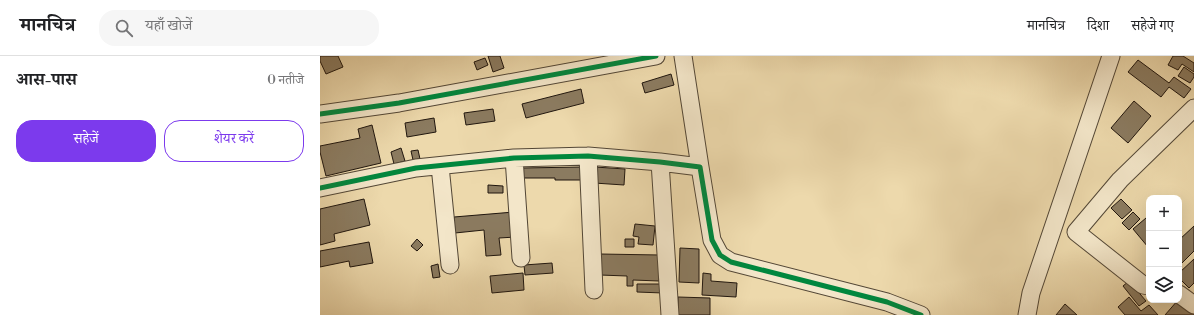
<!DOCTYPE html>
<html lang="hi">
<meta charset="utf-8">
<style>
:root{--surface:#fff;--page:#f6f6f6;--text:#202124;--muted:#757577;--line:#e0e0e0;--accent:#7c3aed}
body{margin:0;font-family:"Libre Bodoni","Noto Serif Devanagari",serif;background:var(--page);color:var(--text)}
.controls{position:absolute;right:12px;bottom:12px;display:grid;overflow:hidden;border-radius:8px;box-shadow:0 4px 16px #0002}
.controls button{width:36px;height:36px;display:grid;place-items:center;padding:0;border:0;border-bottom:1px solid var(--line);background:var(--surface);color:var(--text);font:20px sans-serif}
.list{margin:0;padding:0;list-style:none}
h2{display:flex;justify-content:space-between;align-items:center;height:52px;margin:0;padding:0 16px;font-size:17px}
h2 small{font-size:13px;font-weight:400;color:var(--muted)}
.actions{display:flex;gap:8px;padding:12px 16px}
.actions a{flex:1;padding:9px 0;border:1px solid var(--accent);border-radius:16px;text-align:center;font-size:14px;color:var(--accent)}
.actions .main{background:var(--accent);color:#fff}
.icon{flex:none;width:22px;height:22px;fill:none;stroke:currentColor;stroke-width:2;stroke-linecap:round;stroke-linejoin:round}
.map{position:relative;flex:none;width:874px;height:259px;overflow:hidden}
header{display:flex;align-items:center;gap:24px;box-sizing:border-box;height:56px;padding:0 20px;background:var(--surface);border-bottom:1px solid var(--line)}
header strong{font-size:19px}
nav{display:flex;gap:22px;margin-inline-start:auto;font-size:14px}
.search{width:280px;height:36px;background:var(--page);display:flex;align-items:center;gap:10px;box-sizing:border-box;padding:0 14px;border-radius:16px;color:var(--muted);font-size:15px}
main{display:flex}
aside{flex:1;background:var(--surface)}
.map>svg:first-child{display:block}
.building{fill:#8b7b60;stroke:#20160e}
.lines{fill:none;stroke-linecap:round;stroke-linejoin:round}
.minor-casing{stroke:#534736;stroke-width:19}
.minor{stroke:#f3e6c9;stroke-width:17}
.cycleway-casing{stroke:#f3e6c9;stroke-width:8}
.cycleway{stroke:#00873e;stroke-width:5}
</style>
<header>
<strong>मानचित्र</strong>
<div class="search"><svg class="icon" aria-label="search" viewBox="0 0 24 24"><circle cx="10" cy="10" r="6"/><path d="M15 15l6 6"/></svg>यहाँ खोजें</div>
<nav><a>मानचित्र</a><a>दिशा</a><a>सहेजे गए</a></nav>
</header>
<main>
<aside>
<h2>आस-पास<small>0 नतीजे</small></h2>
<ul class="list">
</ul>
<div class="actions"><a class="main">सहेजें</a><a>शेयर करें</a></div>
</aside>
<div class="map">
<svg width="874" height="259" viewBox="0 0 874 259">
<rect width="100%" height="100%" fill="#edd9ac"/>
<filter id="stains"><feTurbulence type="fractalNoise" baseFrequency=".005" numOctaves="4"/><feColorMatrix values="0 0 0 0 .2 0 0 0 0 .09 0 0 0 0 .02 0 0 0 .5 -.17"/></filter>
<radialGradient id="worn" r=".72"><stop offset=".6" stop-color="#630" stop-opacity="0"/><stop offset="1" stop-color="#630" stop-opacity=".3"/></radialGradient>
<path class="building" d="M0,0h18l5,11 -17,7 -6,-13z
M168,0h12l4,12 -11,4z
M853,0h10l11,7v9l-12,-8 -4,6 -10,-5z
M165,2l3,7 -11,5 -3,-8z
M818,4l31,23 5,-6 17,12 -7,9 -15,-11 -8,10 -33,-25z
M864,11l10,7v3l-4,6 -12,-7z
M351,18l3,11 -29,8 -3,-10z
M261,33l3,14 -58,15 -4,-14z
M814,45l17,15 -23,27 -17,-15z
M173,53l2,12 -29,4 -2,-12z
M114,62l2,14 -29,5 -2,-14z
M52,69l9,38 -55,13 -6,-24v-6l40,-8 -2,-9z
M81,92l4,13 -11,3 -3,-12z
M98,94l2,9 -7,1 -2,-9z
M261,111v13h-26v-2h-33v-10z
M275,111l30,2 -1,16 -30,-2z
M168,129l15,1v7h-15z
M44,143l6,26 -36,9 1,7 -15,4v-36z
M801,143l11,11 -10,9 -11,-11z
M194,156l2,25 -17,1 2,17 -15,1 -2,-26 -29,3 -1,-16z
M813,156l7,7 -11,11 -7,-7z
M826,162l3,3 -1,26 -15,-18z
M315,168l20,2 -2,19 -15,-1 1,-7 -6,-1z
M874,170v25l-14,14 -1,-1v-24z
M97,183l6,6 -6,6 -6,-5z
M305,183h9v8h-9z
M49,186l4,21 -23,4 -1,-6 -29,6v-16z
M360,192l19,1v34l-20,-1z
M280,198l60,1 -1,26 -26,-1v6h-6v-10l-27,-1z
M874,203v24l-5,5 -10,-10v-5z
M232,207l1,10 -28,2 -1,-10z
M118,208l2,13 -7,1 -2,-12z
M203,217l1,17 -32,3 -2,-17z
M383,217l8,1v7l26,2 -1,14 -34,-2z
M809,225l17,20 -7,5 -16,-20z
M317,228h26v9l-26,-1z
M358,241l32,1v17h-32z
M809,241l12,14 8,-6 9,10h-33l-7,-8z
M858,244l16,10v5h-29z
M745,248l12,11h-21z"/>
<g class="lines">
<defs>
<path id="minor" d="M363,0l17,111
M0,58l79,-11 257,-47
M268,100l6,134
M194,102l7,100
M340,106l10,153
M120,110l10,99
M0,132l96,-20 98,-10 74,-2 72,6 40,5 12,73 8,15 11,7 156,40 34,13
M829,230l-6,-1 -67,-53 44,-52 74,-72
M859,238l15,11
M707,259l4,-22 80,-237"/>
</defs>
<use href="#minor" class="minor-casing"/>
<use href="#minor" class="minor"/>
<defs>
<path id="cycleway" d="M0,58l79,-11 257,-47
M0,132l96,-20 98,-10 74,-2 72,6 40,5 12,73 8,15 11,7 156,40 34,13"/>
</defs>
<use href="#cycleway" class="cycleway-casing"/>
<use href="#cycleway" class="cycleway"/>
</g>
<rect width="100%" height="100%" filter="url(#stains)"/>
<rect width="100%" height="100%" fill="url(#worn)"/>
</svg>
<div class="controls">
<button>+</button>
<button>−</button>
<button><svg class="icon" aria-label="layers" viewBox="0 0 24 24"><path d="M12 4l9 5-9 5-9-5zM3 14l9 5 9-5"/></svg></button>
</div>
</div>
</main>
